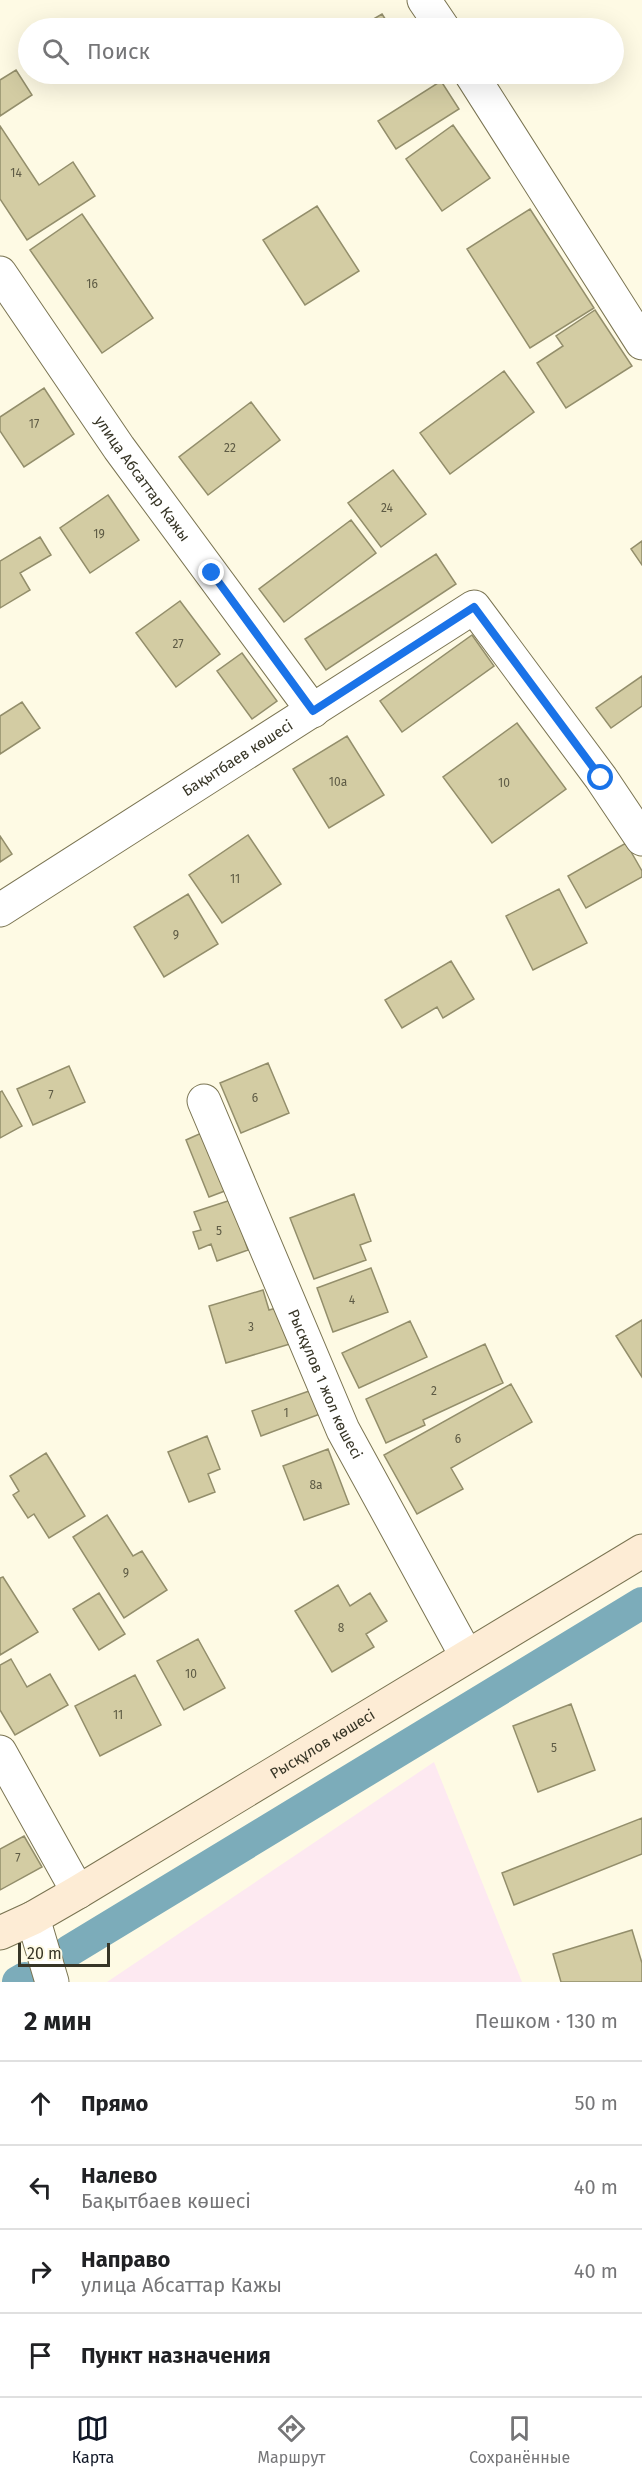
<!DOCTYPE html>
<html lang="ru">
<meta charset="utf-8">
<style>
:root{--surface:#fff;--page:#f2f2f2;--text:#202124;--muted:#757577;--line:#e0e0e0;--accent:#111827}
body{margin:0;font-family:"Fira Sans",sans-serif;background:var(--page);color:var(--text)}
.scale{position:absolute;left:18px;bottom:15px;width:92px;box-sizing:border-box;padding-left:6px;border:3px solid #373526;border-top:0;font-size:16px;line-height:21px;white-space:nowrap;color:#373526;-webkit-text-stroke:4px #fefae4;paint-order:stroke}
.stop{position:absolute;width:18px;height:18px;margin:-14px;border:4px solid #1a73e8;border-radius:50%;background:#fff}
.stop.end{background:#1a73e8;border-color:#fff;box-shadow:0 2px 6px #0008}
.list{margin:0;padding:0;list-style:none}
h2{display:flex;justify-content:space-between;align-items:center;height:78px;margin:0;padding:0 24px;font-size:26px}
h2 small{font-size:20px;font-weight:400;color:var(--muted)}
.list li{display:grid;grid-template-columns:39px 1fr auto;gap:18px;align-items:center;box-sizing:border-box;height:84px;padding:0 24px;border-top:2px solid var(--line)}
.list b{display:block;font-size:22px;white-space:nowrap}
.list p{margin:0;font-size:20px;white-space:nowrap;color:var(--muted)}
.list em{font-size:20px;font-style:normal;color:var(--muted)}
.icon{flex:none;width:33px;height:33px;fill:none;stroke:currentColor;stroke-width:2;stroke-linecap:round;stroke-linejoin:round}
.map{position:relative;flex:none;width:642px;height:1982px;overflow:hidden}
.search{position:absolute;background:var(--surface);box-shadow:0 6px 24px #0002;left:18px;right:18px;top:18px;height:66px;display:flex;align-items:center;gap:15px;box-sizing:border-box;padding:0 21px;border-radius:33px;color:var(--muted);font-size:22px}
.sheet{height:414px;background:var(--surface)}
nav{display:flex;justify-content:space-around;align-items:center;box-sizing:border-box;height:84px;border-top:2px solid var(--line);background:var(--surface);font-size:16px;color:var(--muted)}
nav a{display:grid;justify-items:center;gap:3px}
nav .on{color:var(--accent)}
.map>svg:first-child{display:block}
.industrial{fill:#fde9f1}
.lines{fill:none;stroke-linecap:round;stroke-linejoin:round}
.canal{stroke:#7cacba;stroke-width:32}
.building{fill:#d3cca3;stroke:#938e6b;stroke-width:1.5}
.street-casing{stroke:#7a7452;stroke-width:35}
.secondary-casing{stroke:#7a7452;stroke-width:35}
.street{stroke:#fff;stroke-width:33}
.secondary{stroke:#fdecd5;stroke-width:33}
.route{stroke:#1a73e8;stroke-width:8}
.labels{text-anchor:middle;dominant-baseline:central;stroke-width:6;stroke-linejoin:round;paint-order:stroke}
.number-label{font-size:12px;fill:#5e5b45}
.street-label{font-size:15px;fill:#373526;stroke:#fefae4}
</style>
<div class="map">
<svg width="642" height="1982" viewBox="0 0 642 1982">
<rect width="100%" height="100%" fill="#fefae4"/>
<path class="industrial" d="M434,1762l88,220h-415z"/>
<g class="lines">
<path class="canal" d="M69,1951l573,-348
M18,1982l7,-4"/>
</g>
<path class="building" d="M382,14l9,14h-33z
M16,70l16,25 -32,21v-36z
M350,74h18l-13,7z
M441,81l18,28 -63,40 -18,-28z
M453,125l37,53 -48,33 -36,-52z
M0,126l39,59 34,-23 22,34 -68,44 -27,-41z
M317,206l42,65 -54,34 -42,-65z
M530,209l64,99 -64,40 -63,-99z
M82,214l71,104 -51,35 -72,-103z
M595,310l37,56 -66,42 -29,-45 26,-17 -7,-10z
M504,371l30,41 -84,62 -30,-41z
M44,388l30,46 -50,33 -24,-36v-14z
M251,402l29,38 -72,55 -29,-38z
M393,470l33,44 -45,33 -33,-44z
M108,495l31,45 -49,33 -30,-45z
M351,520l25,33 -92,69 -25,-33z
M40,537l11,18 -31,18 10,17 -30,18v-47z
M642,541v24l-11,-16z
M436,554l20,30 -130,86 -21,-31z
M180,601l40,53 -44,33 -40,-54z
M472,635l22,31 -92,66 -22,-31z
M242,653l35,48 -25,18 -35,-48z
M642,676v30l-31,22 -15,-20z
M22,702l18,26 -40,26v-38z
M517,723l49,66 -74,54 -49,-66z
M347,736l37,59 -55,33 -36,-59z
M248,835l33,49 -59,39 -33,-48z
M0,836l12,18 -12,8z
M626,843l16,28v6l-56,31 -18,-32z
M559,889l28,54 -54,27 -27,-54z
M188,894l30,50 -54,33 -30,-50z
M451,961l23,38 -31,19 -6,-11 -35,21 -17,-28z
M268,1063l21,50 -48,20 -21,-50z
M69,1066l16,36 -52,23 -16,-36z
M2,1091l20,35 -22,12v-46z
M206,1131l24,58 -21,8 -23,-57z
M354,1194l17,47 -11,4 6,15 -52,19 -24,-61z
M231,1200l17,50 -31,11 -6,-17 -12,5 -6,-17 8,-2 -7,-18z
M371,1268l17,44 -55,20 -16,-44z
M263,1290l6,20 11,-3 10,37 -64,19 -17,-57z
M642,1320v57l-26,-41z
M410,1321l17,36 -68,31 -17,-35z
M485,1344l18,39 -80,37 2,5 -39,18 -20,-44z
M511,1384l21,38 -81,46 12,21 -46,25 -33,-59z
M312,1390l8,24 -59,22 -9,-25z
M207,1436l13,33 -12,5 7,18 -26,10 -21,-50z
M328,1449l21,55 -45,16 -21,-54z
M46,1453l39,63 -36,22 -15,-24 -6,4 -15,-23 6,-4 -9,-15z
M107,1515l26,41 9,-5 25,39 -43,28 -51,-81z
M3,1577l35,55 -38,23v-77z
M338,1585l12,21 20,-13 17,28 -21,13 8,13 -42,25 -37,-61z
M99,1593l26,41 -26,16 -26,-41z
M198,1639l27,49 -41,22 -27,-49z
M11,1659l16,28 23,-13 18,31 -53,30 -15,-25v-45z
M135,1675l26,50 -61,31 -25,-50z
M571,1704l24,66 -57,22 -25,-66z
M642,1818v36l-128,51 -12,-32z
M24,1836l18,31 -42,23v-41z
M632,1930l10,33v19h-81l-8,-28z"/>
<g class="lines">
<defs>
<g id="street">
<path d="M424,0l19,28"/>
<path d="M471,74l171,269"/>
<path id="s1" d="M0,273l119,175 194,263"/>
<path id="s2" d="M0,910l474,-303 127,171 41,61"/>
<path id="s3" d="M204,1101l139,329 123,225"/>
<path d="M0,1752l78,140"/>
<path d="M33,1918l19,64"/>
</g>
<g id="secondary">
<path id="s4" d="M0,1933l33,-15 45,-26 564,-341"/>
</g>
</defs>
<use href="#street" class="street-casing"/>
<use href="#secondary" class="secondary-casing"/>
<use href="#street" class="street"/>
<use href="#secondary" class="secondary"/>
</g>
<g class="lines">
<path class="route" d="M212,573l101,138 161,-104 127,171"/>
</g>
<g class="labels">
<g class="number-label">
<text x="16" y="173">14</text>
<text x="92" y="284">16</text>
<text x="34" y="424">17</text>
<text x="230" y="448">22</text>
<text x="387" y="508">24</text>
<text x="99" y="534">19</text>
<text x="178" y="644">27</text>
<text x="338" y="782">10а</text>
<text x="504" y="783">10</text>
<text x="235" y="879">11</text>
<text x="176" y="935">9</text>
<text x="51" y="1095">7</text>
<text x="255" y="1098">6</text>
<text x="219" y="1231">5</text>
<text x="352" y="1300">4</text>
<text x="251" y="1327">3</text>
<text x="434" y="1391">2</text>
<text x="286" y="1413">1</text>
<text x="458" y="1439">6</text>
<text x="316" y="1485">8а</text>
<text x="126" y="1573">9</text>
<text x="341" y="1628">8</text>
<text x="191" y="1674">10</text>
<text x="118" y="1715">11</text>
<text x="554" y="1748">5</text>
<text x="18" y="1858">7</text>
</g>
<g class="street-label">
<text stroke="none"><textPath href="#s1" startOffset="250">улица Абсаттар Кажы</textPath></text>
<text stroke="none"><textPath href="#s2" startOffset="282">Бақытбаев көшесі</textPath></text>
<text stroke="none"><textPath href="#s3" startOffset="308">Рысқұлов 1 жол көшесі</textPath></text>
<text stroke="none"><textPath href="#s4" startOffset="374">Рысқұлов көшесі</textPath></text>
</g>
</g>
</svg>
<div class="scale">20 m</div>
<div class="stop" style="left:601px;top:778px"></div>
<div class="stop end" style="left:212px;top:573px"></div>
<div class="search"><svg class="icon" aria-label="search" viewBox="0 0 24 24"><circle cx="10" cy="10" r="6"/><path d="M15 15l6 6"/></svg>Поиск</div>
</div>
<section class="sheet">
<h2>2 мин<small>Пешком · 130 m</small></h2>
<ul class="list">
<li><svg class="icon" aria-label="ahead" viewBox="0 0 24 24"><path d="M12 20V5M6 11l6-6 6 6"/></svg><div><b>Прямо</b></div><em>50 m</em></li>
<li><svg class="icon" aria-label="left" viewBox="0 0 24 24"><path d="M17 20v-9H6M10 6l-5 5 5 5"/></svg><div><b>Налево</b><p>Бақытбаев көшесі</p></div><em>40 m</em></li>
<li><svg class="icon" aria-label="right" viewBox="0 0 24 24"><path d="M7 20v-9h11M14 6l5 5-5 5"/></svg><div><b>Направо</b><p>улица Абсаттар Кажы</p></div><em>40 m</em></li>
<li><svg class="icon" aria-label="arrive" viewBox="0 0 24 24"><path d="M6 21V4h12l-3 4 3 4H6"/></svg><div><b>Пункт назначения</b></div></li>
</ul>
</section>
<nav>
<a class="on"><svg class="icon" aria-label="map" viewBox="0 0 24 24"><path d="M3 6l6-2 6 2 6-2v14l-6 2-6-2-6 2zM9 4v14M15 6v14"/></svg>Карта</a>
<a><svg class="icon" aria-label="directions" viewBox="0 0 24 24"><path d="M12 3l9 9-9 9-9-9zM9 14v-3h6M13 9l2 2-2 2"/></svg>Маршрут</a>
<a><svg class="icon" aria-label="saved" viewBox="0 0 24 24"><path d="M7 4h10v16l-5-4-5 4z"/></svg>Сохранённые</a>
</nav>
